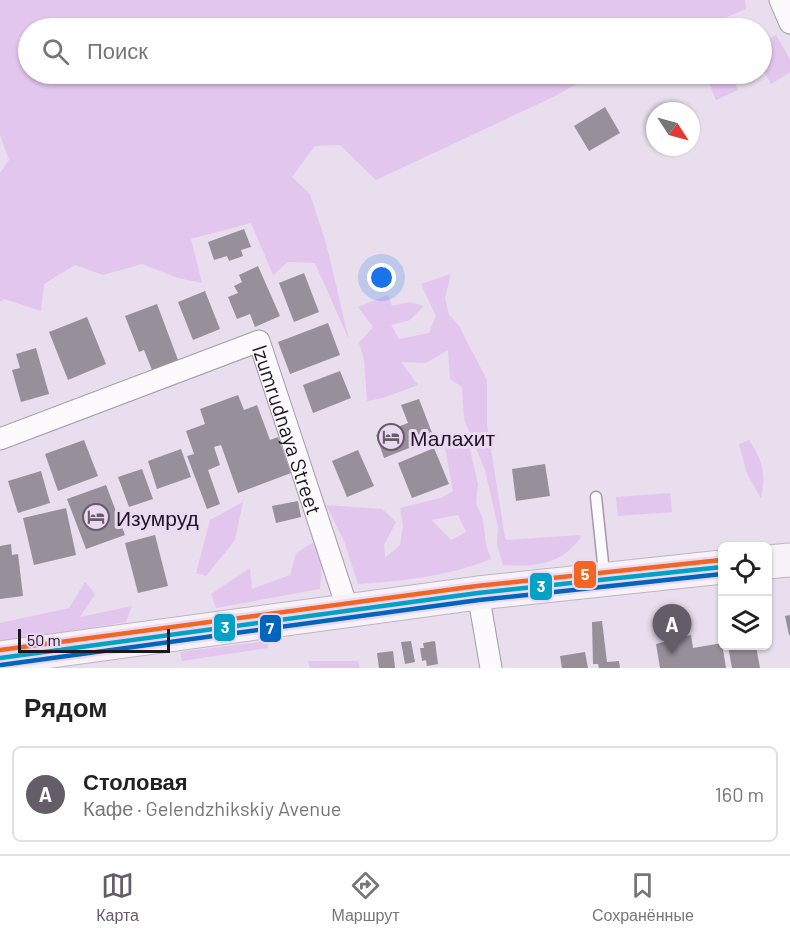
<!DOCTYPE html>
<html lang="ru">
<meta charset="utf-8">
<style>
:root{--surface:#fff;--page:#f2f2f2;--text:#222;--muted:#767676;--line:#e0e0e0;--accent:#645c67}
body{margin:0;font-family:Barlow,sans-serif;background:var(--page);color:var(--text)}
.controls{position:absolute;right:18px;bottom:18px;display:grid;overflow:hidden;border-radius:9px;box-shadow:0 2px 4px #0004}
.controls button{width:54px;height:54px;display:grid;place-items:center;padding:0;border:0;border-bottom:2px solid var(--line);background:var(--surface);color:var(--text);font:30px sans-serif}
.compass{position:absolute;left:646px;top:102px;width:54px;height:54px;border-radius:50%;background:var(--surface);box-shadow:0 2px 4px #0004;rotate:126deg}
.scale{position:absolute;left:18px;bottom:15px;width:152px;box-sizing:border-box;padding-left:6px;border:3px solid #1d161f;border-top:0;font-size:16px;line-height:21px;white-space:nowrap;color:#1d161f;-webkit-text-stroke:4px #ebd8f3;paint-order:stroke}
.you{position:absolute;left:382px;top:278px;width:21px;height:21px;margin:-15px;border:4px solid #fff;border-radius:50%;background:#1a73e8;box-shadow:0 0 0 9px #1a73e833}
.badge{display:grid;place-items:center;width:39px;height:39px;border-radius:50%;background:var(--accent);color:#fff;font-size:20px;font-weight:700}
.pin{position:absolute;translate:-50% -50px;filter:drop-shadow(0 2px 3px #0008)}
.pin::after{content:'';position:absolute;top:32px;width:21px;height:18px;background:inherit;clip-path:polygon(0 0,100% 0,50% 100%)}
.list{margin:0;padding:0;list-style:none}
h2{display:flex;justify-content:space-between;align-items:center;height:78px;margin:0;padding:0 24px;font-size:26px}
h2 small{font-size:20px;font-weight:400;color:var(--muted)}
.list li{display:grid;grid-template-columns:39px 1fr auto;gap:18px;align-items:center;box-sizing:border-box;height:96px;margin:0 12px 12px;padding:0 12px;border:2px solid var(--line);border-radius:9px}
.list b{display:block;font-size:22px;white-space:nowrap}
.list p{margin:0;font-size:20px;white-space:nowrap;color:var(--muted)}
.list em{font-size:20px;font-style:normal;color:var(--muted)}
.icon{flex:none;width:33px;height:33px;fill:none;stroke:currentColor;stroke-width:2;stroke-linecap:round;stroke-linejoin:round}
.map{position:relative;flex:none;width:790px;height:668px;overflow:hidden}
.search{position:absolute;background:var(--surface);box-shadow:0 2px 4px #0004;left:18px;right:18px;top:18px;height:66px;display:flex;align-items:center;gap:15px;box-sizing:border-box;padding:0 21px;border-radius:33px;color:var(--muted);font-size:22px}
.sheet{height:186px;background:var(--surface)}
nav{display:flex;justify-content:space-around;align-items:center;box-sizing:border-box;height:84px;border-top:2px solid var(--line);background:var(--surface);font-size:16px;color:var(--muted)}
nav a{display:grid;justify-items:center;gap:3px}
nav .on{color:var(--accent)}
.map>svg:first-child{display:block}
.green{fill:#e2c6ed;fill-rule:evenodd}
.building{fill:#978f9a}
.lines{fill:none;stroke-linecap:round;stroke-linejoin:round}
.lane-casing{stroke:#a39ba7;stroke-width:13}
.street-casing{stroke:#a39ba7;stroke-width:23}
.primary-casing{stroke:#beb4c3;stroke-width:35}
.lane{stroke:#fcfafc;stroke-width:10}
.street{stroke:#fcfafc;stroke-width:21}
.primary{stroke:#f6f2f7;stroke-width:33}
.bus-1-casing{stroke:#ebd8f3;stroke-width:9}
.bus-2-casing{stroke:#ebd8f3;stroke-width:9}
.bus-3-casing{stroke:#ebd8f3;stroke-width:9}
.bus-1{stroke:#01a2c5;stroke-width:4.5}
.bus-2{stroke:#0065bd;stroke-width:4.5}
.bus-3{stroke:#f26522;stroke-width:4.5}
.labels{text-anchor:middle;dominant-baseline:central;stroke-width:6;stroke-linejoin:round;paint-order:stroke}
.street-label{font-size:21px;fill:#1d161f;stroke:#ebd8f3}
.poi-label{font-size:21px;fill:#1d161f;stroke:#ebd8f3;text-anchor:start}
.line-badge{stroke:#ebd8f3;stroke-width:2}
.badge-label{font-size:16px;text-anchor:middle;font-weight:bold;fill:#fff}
</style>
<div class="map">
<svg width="790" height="668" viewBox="0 0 790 668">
<rect width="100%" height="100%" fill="#e8deed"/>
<path class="green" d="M0,0h745l1,9 -45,19h-673v46h567l-42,23 -177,83 -36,-35 -25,1 -23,31 18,17 16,49 23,97 -34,-77 -27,-1 -15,13 -22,-52 -60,16 11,44 -24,-5 -36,-14 -39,11 -28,-10 -31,19 -3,27 -37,-12 -4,3v-129l9,-13 -9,-25z
M776,35l14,24v13l-19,12 -9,-15v-25z
M725,74h6l7,16 -22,10 -8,-19z
M451,274l-6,24 4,17 10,11 28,54v44l18,114 2,2 72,-5 2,2c-20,28 -45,30 -78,28l-6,-20 1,-18 -13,-57 -21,-51 -2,-32 -12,-8 -2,-29 -22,13 -25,-1 17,23 -35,13 -16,3 -3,-42 -5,-16 14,-16 -15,-20 30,-12 4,11 17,-4 15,4 -14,14 -19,5 8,14 30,-6 7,-17 -15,-32z
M467,437l11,47 -2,19 7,16 3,26 5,14c-43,17 -87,22 -133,25l-14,-43 -18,-36 56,4 14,13 -12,23 1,13 15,-13 3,-20 -3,-17 41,-10 12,-7 -9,-49zM458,515l8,17 -15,8 -19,-20z
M749,440c14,21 17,34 12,58l-14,-24 -8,-30z
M670,493l2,19 -54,4 -2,-19z
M243,502l-8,38 -29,36 -10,-3 14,-53z
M314,542l8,19 -2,28 -104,19 -5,-14 39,-26 2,21 38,-14 6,-22z
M85,582l10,12 -15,23 52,-11 -6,16 -126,20v-19l69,-15z
M268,641v7l-86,13 -2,-9z
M308,661h50l2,7h-50z"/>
<path class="building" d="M605,107l15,26 -31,18 -15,-25z
M244,229l7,18 -10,3 2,6 -14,5 -2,-5 -13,4 -6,-18z
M258,266l22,50 -25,11 -5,-13 -13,5 -9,-22 10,-4 -4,-7 8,-4 -3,-7z
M304,273l15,39 -25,10 -15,-39z
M205,291l15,38 -27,11 -15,-38z
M157,304l21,56 -26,10 -8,-20 -5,2 -14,-36z
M87,317l19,47 -38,16 -19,-48z
M328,323l12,32 -50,19 -12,-32z
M36,348l13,46 -28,8 -9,-32 8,-2 -4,-14z
M340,371l11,27 -38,15 -10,-28z
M238,395l6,15 13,-5 13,35 8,-3 13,36 -53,20 -17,-48 -7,2 6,18 -12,5 12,34 -13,5 -20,-53 7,-2 -8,-23 19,-7 -5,-15z
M419,399l15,39 -50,20 -8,-23 32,-12 -7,-18z
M84,440l14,36 -40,15 -13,-37z
M434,448l15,36 -37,14 -14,-35z
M181,449l10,28 -34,12 -9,-28z
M358,450l16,36 -27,11 -15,-36z
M545,464l5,32 -34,5 -4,-32z
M142,469l11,30 -24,8 -11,-30z
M41,471l9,32 -32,10 -10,-32z
M106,485l19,50 -39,14 -19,-50z
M298,501l3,16 -25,6 -4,-17z
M66,508l10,47 -42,10 -11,-47z
M155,535l13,51 -30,7 -13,-50z
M11,544l1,11 6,-1 5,42 -23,3v-53z
M790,615v20h-1l-4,-19z
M602,621l5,41 12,-1 1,7h-21l-1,-4h-5l-1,-42z
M691,635l2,13 29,-5 4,25h-66l-4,-24z
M411,641l4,21 -10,2 -4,-22z
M435,641l3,23 -11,2 -1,-6 -4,1 -2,-13h4l-1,-5z
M728,646h28l4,22h-28z
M393,651l2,17h-16l-2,-15z
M585,652l3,16h-26l-2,-12z"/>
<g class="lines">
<defs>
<path id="lane" d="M596,575l7,-12 -7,-66"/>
<g id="street">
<path d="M780,0l10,23"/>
<path id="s1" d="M0,439l259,-98 89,269"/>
<path d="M478,593l13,75"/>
</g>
<path id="primary" d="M768,562l22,-2
M0,658l478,-65 244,-26"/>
</defs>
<use href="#lane" class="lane-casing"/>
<use href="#street" class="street-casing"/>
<use href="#primary" class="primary-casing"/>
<use href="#lane" class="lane"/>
<use href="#street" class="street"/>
<use href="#primary" class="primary"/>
<defs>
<path id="bus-1" d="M0,658l478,-65 244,-26"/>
<path id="bus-2" d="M1,665l478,-65 243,-26"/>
<path id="bus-3" d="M0,650l477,-64 244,-26"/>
</defs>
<use href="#bus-1" class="bus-1-casing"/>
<use href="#bus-2" class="bus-2-casing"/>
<use href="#bus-3" class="bus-3-casing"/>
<use href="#bus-1" class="bus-1"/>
<use href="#bus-2" class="bus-2"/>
<use href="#bus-3" class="bus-3"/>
</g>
<defs>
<symbol id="hotel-ring" viewBox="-11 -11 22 22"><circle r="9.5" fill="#ebd8f3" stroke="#645c67" stroke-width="1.5"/><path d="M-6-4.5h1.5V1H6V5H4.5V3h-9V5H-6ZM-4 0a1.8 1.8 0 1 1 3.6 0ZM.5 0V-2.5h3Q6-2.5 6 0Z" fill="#645c67"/></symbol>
</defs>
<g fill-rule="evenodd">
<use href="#hotel-ring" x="376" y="422" width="30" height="30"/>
<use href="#hotel-ring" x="81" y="502" width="30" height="30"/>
</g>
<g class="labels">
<g class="street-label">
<text stroke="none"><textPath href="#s1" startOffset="370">Izumrudnaya Street</textPath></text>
</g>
<g class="poi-label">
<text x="410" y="437">Малахит</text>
<text x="116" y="517">Изумруд</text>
</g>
</g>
<g class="line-badge">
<rect x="573" y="560" width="24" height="29" rx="6" fill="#f26522"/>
<rect x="529" y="572" width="24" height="29" rx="6" fill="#01a2c5"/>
<rect x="213" y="613" width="23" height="29" rx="6" fill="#01a2c5"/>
<rect x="259" y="614" width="23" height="29" rx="6" fill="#0065bd"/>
</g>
<g class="badge-label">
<text x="585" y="580">5</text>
<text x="541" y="592">3</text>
<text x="225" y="633">3</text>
<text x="270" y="634">7</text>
</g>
</svg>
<div class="controls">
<button><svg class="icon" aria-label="locate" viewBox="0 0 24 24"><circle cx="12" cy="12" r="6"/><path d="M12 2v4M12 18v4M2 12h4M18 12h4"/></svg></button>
<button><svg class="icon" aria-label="layers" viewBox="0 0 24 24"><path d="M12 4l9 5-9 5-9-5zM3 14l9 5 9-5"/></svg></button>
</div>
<svg class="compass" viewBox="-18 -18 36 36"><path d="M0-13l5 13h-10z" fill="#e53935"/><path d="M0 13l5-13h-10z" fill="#767676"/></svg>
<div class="scale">50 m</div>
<div class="you"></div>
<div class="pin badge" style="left:672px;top:654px">A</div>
<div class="search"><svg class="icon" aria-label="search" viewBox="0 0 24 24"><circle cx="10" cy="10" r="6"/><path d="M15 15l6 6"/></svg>Поиск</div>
</div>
<section class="sheet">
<h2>Рядом<small></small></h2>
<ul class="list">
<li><span class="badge">A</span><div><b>Столовая</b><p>Кафе · Gelendzhikskiy Avenue</p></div><em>160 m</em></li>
</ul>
</section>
<nav>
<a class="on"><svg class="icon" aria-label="map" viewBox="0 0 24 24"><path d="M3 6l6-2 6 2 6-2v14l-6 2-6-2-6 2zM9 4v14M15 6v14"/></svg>Карта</a>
<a><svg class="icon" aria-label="directions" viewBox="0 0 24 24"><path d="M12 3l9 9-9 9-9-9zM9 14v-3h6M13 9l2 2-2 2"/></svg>Маршрут</a>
<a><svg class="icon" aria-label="saved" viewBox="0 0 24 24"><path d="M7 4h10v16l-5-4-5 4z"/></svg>Сохранённые</a>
</nav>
